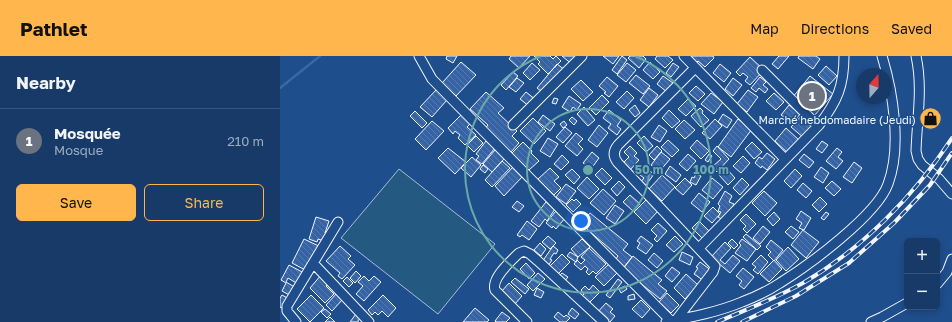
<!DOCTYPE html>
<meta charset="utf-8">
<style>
:root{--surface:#173a69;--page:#244571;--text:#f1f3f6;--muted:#9eadc0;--line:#36547d;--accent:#ffb74d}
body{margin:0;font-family:"Golos Text",sans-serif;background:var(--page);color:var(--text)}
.controls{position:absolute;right:12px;bottom:12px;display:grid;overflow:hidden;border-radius:6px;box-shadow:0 2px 6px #0003}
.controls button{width:36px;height:36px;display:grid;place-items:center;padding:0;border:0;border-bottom:1px solid var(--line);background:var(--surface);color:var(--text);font:20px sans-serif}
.compass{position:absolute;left:576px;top:12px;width:36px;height:36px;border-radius:50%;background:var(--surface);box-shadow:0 2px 6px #0003;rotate:20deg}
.you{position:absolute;left:301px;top:165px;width:14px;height:14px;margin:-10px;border:3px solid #fff;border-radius:50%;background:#1a73e8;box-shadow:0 0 0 6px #1a73e833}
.badge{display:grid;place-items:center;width:26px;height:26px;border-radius:50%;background:var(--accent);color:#fff;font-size:13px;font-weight:700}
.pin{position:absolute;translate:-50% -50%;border:2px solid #fff;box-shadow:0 1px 4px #0006}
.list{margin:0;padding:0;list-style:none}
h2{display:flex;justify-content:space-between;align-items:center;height:52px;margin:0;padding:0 16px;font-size:17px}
h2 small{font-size:13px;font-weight:400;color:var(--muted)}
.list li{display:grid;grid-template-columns:26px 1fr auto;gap:12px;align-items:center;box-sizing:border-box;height:64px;padding:0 16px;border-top:1px solid var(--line)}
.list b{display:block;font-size:15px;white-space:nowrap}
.list p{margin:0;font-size:13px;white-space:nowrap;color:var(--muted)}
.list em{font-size:13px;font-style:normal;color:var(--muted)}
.actions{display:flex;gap:8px;padding:12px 16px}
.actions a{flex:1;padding:9px 0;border:1px solid var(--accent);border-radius:6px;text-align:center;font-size:14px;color:var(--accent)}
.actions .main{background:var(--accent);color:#111}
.map{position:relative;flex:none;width:672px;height:266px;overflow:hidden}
header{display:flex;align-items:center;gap:24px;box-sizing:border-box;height:56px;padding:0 20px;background:var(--accent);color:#111}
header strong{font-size:19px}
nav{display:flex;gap:22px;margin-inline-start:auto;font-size:14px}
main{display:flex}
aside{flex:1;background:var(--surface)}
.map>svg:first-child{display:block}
.green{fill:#245a82;stroke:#a8bbd7}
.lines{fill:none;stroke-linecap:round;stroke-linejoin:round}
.stream{stroke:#3b69a3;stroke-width:2.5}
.building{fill:url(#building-back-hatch);stroke:#f2f6ff}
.minor-casing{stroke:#f2f6ff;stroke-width:11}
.minor{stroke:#1f4e8c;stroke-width:9}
.rail-casing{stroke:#f2f6ff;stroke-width:4}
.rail{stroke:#1f4e8c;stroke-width:2.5;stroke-dasharray:8;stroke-linecap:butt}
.ring{fill:none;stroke:#6aa9a8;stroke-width:2}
.labels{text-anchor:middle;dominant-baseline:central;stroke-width:3;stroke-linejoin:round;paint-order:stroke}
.poi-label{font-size:11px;fill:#f2f6ff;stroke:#1f4e8c;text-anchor:end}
.centre{fill:#6aa9a8;stroke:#1f4e8c;stroke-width:2}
.ring-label{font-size:12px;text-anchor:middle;font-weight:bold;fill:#6aa9a8;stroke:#1f4e8c;stroke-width:3;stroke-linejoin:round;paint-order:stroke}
</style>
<header>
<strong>Pathlet</strong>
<nav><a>Map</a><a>Directions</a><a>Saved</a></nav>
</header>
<main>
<aside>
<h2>Nearby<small></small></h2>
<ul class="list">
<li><span class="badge" style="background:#6b7280">1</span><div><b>Mosquée</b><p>Mosque</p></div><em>210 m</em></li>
</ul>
<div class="actions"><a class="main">Save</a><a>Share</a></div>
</aside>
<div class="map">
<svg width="672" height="266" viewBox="0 0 672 266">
<defs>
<pattern id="building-back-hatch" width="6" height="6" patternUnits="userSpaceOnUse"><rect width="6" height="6" fill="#3563a3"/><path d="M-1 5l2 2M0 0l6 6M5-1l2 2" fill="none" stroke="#537ab1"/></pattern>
</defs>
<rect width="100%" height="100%" fill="#1f4e8c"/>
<path class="green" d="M119,113l96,75 -57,70 -97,-76z"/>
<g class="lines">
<path class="stream" d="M0,32l40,-32"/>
</g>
<path class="building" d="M167,0h10l-4,7 -7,-4z
M231,0h19l-11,12 -10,-9z
M254,0h16l3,3 3,-3 5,5 -13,13 -10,-10 2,-2z
M282,0h18l-7,9z
M323,0h16l-6,8z
M342,0l5,4 -10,14 -5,-4z
M350,0h13l3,3 -7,9 -11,-10z
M377,0h11l5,4 -8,8 -10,-9z
M412,0h21l1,2 -9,9 -7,-6 -2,2 -6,-6z
M499,0h10l-11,13 -6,-5z
M519,0h17l4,3 -7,10 -15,-11z
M470,1l14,13 -14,15 -5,-4 3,-4 -5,-4 -3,3 -4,-4z
M181,6l15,13 -20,21 -14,-13z
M370,6l10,10 -7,7 -10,-9z
M252,7l8,7 -10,10 -7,-7z
M347,7l9,7 -10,12 -9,-7z
M393,7l6,4 -8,10 -5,-4z
M277,8l8,6 -19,25 -9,-7z
M440,8l11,9 -7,9 -11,-9z
M546,10l11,10 -8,9 -11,-10z
M233,16l5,4 -12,14 -5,-5z
M356,19l14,11 -7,8 -14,-11z
M383,20l10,7 -6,9 -10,-8z
M530,20l23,18 -19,22 -22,-18z
M327,21l11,9 -9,11 -5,-4 2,-1 -7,-6z
M480,21l6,5 -3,3 5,4 -3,4 -6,-5 -3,4 -5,-4z
M237,22l7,5 -8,9 -7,-5z
M453,22l9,7 -9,11 -8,-7z
M301,24l12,12 -10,9 -12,-12z
M416,30l9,8 -7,7 -9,-8z
M369,32l9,7 -9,12 -9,-7z
M156,34l11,10 -15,17 -12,-10z
M468,34l10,7 -11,15 -10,-8z
M347,35l7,7 -10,11 -8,-7z
M206,36l18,16 -6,5 19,18 -5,5 7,7 -8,9 -26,-23 3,-4 -18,-16z
M246,36l10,8 -6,7 -10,-8z
M431,37l12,9 -9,12 -13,-10z
M494,37l10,9 -8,8 -10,-9z
M322,39l7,7 -13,13 -7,-7z
M289,40l12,8 -4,6 -4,-3 -3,5 -8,-5z
M274,42l4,1 -2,5 -4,-1z
M408,43l8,7 -10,10 -8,-7z
M355,49l5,8 -5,4 -6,-7z
M509,49l11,9 -8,10 -11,-9z
M304,51l11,13 -7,6 -11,-12z
M420,52l3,3 -1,2 7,7 -8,7 -10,-11z
M329,54l12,10 -4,6 4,3 -4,6 -9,-7 3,-4 -8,-6z
M389,54l11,11 -8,7 -10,-10z
M135,55l12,12 -5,5 -12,-12z
M524,57l15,13 -15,12 -13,-11z
M443,58l9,6 -5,8 -9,-6z
M181,59l9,9 -3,3 9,8 -11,10 -7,-7 2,-3 -5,-4 -2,3 -5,-6z
M263,59l12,9 -5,7 -12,-9z
M292,61l5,4 -3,4 -5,-5z
M253,62l13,13 -12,13 -14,-13z
M435,63l7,7 -12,13 -8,-6z
M458,63l14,10 -21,28 -13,-10z
M404,64l11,10 -10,9 -10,-10z
M152,65l12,10 -18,19 -11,-11z
M284,65l3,4 -4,3 -3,-4z
M319,69l9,8 -11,14 -9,-7z
M379,69l8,6 -7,11 -9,-5z
M285,71l7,6 -9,10 -7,-6z
M506,72l14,13 -11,13 -14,-13z
M296,77l7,6 -5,5 5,5 -6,7 -12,-10z
M196,80l7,7 -9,9 -7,-7z
M364,80l9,10 -7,6 -9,-9z
M268,82l10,6 -8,13 -10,-6z
M388,84l11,10 -7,7 -11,-10z
M417,84l12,11 -8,8 -11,-11z
M206,85l9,7 -13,16 -6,-4 3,-4 -3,-2z
M542,85l6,4 -6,8 -6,-4z
M243,86l9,9 -1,2 8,8 -10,9 -17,-17z
M472,86l10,10 -8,7 -9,-10z
M350,90l7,7 -3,3 5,4 -9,10 -7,-7 6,-6 -5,-5z
M377,90l5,5 -8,9 -5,-5z
M437,90l12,13 -12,13 -5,-5 9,-8 -8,-8z
M168,92l18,14 -11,12 -17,-16z
M557,92l5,4 -4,5 5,4 -7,8 -10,-8z
M215,94l10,8 -13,14 -9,-8z
M312,96l7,6 -8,11 -8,-6z
M381,96l9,7 -11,13 -8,-7z
M487,97l8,6 -8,11 -5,-4 -1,2 -6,-5 4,-6 3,2z
M408,98l8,7 -9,10 -8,-7z
M429,98l3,2 -4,6 -3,-2z
M524,98l10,8 -5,6 -10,-8z
M282,99l7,7 -8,8 -7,-6z
M463,100l7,7 -9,10 -8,-7z
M192,101l9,8 -10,12 -10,-9z
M222,105l8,7 -18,19 -7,-7z
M574,106l8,6 -10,15 -9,-6z
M203,109l5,4 -3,4 -5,-4z
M361,109l13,9 -10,14 -5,-4 5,-6 -8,-6z
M390,110l11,9 -5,7 -11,-8z
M233,111l10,9 -19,20 -9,-10z
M541,111l8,6 -6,10 -9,-6z
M270,112l9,9 -5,4 7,7 -7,7 -16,-16z
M322,112l10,10 -7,7 -10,-10z
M446,112l9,10 -7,7 -9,-10z
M292,113l8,8 -6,7 -9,-9z
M515,113l7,7 -11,12 -7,-7z
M416,118l5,2 -5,9 -6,-3 2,-5 2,1z
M382,119l13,12 -13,14 -13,-12z
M307,121l12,12 -10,10 -12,-11z
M405,122l7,7 -9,10 -8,-7z
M432,122l11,9 -10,12 -11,-9z
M462,122l7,7 -9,10 -7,-7z
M339,125l6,6 -8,9 -6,-7z
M552,125l9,8 -7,7 -9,-8z
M523,127l9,8 -6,7 -9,-8z
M286,128l10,7 -10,13 -10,-7z
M323,133l13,12 -12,14 -14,-12z
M445,135l7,5 -3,6 5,2 -9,17 -7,-4 3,-5 -3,-1 2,-5 -2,-2z
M484,135l13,12 -12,13 -13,-13z
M419,137l11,9 -8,10 -11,-9z
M350,139l10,9 -7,7 -10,-9z
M540,141l7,7 -8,8 -7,-7z
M292,143l2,2 2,-2 5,5 -8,8 -7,-7z
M366,144l12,11 -12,13 -12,-12z
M237,145l7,5 -5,6 -7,-5z
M266,146l9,7 -8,12 -2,-2 -6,8 -8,-6z
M335,149l9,6 -9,13 -9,-6z
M433,151l7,7 -8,9 -8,-7z
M276,155l9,7 -9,11 -3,-3 -1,2 -6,-5z
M521,155l10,7 -7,12 -5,-2 3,-5 -6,-4z
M494,156l6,7 -7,7 -6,-7z
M546,156l3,2 -5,6 -3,-2z
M310,157l38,31 -5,6 9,7 -8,10 -9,-7 3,-4 -37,-32z
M466,158l10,10 -9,9 -4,-4 3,-3 -6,-6z
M36,161l13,4 -4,12 4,1 -2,8 -9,-3 -1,3 -8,-3z
M247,165l10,8 -8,11 -7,-5 -2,2 -3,-2z
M419,165l10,10 -7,7 -10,-10z
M378,167l9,8 -10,11 -3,-3 3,-3 -6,-6z
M483,170l7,6 -10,12 -7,-6z
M511,170l8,6 -6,7 -8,-7z
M523,174l16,12 -13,16 -15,-13z
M466,178l15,12 -4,4 -14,-13z
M268,180l8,7 -6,6 -8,-7z
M361,180l12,9 -7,9 -9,-6 3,-5 -3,-2z
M395,180l8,8 -9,8 -8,-7z
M24,183l19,9 -14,24 -17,-9z
M302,183l8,8 -12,10 -7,-8z
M452,183l6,6 -4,4 -6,-6z
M462,183l14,10 -9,12 -12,-8 6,-8 -2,-2z
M491,184l12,10 -9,11 -6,-6 3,-3 -5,-5z
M445,186l6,6 -11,12 5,4 8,-9 7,6 -10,12 -19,-16z
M260,187l6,6 -5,7 -7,-6z
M60,190l11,10 -3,3 7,6 -13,14 -4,-3 2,-3 -14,-12z
M273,190l5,4 -2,4 -2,-1 -4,6 2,1 -4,6 -6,-4z
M508,191l11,12 -13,12 -10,-11z
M309,192l17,16 -10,10 -3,-3 -4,4 -3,-3 2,-3 -3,-3 -4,4 -7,-6 3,-4 4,4 4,-4 -4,-3z
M290,196l8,5 -2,5 -9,-6z
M402,196l11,5 -3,8 -11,-5z
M374,197l9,8 -6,7 -9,-8z
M282,198l8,8 -12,12 -8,-8z
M481,199l7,7 -10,12 -5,-4 3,-3 -4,-3z
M353,200l29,24 -4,4 9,7 -7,8 -37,-30z
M494,204l8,9 -13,13 -9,-8z
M420,206l12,9 -8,10 -10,-7 4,-6 -2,-1z
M246,207l9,10 -6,6 -9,-10z
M329,208l8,9 -13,13 -9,-9z
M9,209l15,8 -6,11 -10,-6 -2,4 12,7 -5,8 -11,-6 4,-8 -5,-3z
M392,211l8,6 -8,9 -7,-6z
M463,212l11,9 -10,12 -5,-4 3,-4 -6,-5z
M76,215l5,5 -6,7 -5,-5z
M258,217l7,6 -12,12 -6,-6z
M282,217l6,4 -4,5 -6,-5z
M42,218l8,8 -4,4 8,8 -9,9 -15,-15z
M406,218l12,11 -13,14 -11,-11z
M84,220l5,5 5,-5 7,6 -17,19 -8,-7 7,-8 -5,-4z
M67,221l6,6 -4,4 -6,-6z
M235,222l14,11 -4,5 -14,-12z
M338,223l4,3 -12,16 -4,-3z
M229,227l13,13 -8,9 -13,-13z
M313,229l7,7 -14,14 -7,-7 5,-5 -3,-4 4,-4 4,4z
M345,230l2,3 -6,4 -2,-4z
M257,232l7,4 -3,6 -7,-3z
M57,237l6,6 -11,12 -6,-6z
M387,237l12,12 -8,8 -12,-11z
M354,238l1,5 -7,1v-4z
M2,239l9,5 -6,10 -5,-3v-9z
M31,239l13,13 -14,14 -13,-13z
M103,239l13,13 -8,9 -6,-6 -4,4 -3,-3 -3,3 -4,-5z
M361,244l9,9 -8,9 -10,-9z
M326,247l7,6 -3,3 5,4 -5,6 -6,-1 3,-3 -3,-3 -3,4 -6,-4z
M195,252l14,12 -2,2h-24z
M292,252l7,6 -4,5 -7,-5z
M45,253l6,5 -4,4 -6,-6z
M222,256l8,6 -4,4h-10l-1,-1z
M278,256l6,5 2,-2 4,3 -4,4h-6l-6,-5z
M76,258l4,4 -2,3v1h-8z
M50,261l5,5h-10z"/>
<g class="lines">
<defs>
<path id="minor" d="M139,0l13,23 239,242
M404,0l101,103
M636,0c7,32 1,63 0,95l2,8 4,6 17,14 13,15
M482,14l56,56
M233,69l69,-69
M419,192l120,-123c18,-23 25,-39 25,-69
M33,207l56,59
M657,228l10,-12 5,-13
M396,264l37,-48 2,-6 -97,-103c-5,-6 -5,-12 0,-18l77,-77
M16,266l-9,-11v-5l51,-84
M247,266l-32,-32c-4,-12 16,-29 24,-37l5,-2 6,3 8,7 66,61
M386,266c26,-5 52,-10 76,-20 13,-5 26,-11 38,-19 29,-18 97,-68 108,-99 14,-37 5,-92 -6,-128
M591,266l11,-5 25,-14"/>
</defs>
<use href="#minor" class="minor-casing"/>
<use href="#minor" class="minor"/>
<defs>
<path id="rail" d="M437,266c29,-12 59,-24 86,-39 60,-35 111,-87 149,-145
M462,266l54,-26 53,-33 45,-40 36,-38 22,-32"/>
</defs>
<use href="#rail" class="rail-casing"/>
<use href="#rail" class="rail"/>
</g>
<g class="ring">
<circle cx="308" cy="114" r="61"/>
<path d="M355 0A123 123 0 1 1 261 0"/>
</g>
<defs>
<symbol id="shop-disc" viewBox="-11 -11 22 22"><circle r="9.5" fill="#ffb74d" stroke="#1f4e8c"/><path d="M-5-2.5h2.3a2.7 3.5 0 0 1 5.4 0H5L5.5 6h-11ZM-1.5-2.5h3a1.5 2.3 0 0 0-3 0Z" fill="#111"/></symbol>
</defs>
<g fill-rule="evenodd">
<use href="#shop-disc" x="638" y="50" width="25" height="25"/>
</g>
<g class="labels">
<g class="poi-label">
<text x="636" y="63">Marché hebdomadaire (Jeudi)</text>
</g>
</g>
<circle cx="308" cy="114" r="6" class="centre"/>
<g class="ring-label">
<text x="369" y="118">50 m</text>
<text x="431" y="118">100 m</text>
</g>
</svg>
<div class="controls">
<button>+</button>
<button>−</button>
</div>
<svg class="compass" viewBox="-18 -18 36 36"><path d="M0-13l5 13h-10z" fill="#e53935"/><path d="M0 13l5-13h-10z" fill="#9eadc0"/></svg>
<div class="you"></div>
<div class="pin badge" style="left:532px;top:40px;background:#6b7280">1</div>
</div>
</main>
